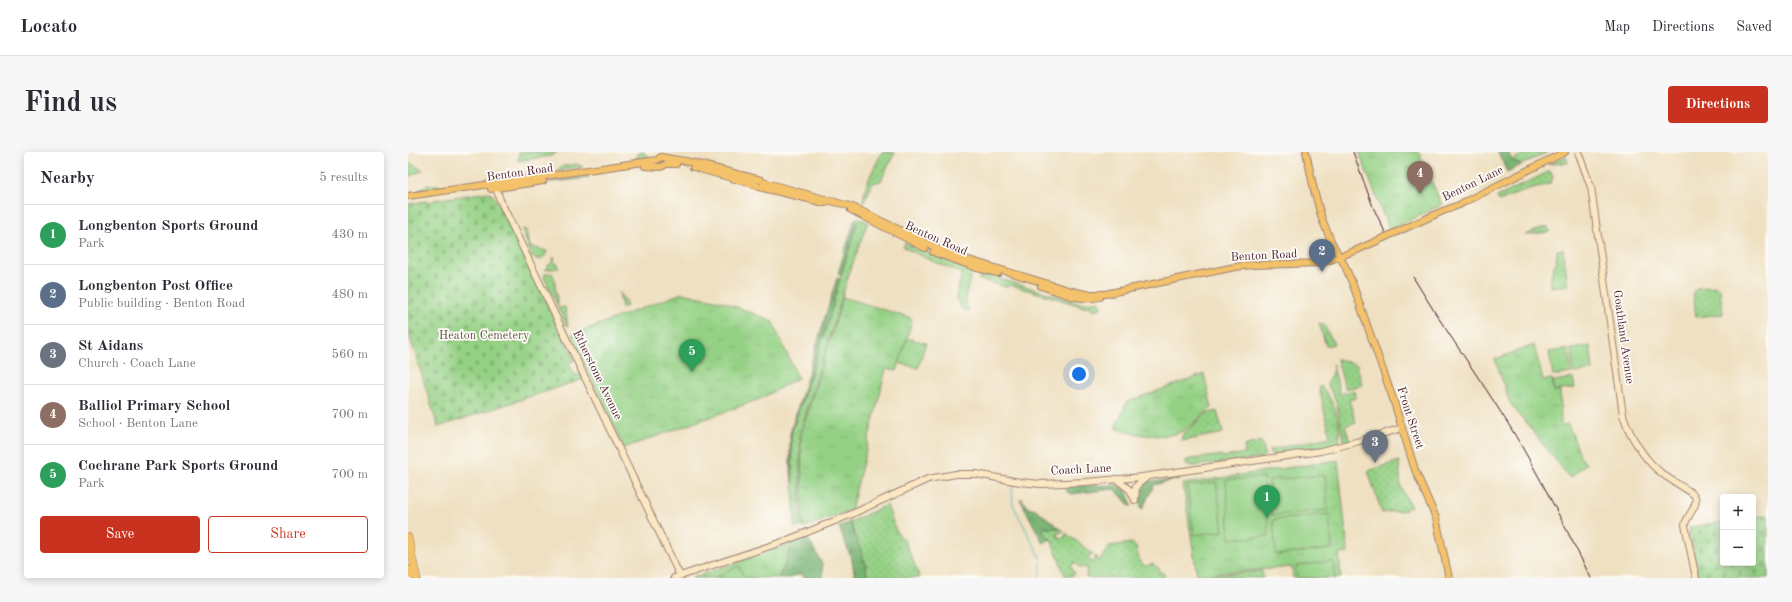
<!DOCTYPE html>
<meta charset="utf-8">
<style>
:root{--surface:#fff;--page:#f7f7f7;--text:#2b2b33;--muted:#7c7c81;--line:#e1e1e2;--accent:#c8321e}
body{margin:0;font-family:"Old Standard TT",serif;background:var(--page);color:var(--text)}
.controls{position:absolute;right:12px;bottom:12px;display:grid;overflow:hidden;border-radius:4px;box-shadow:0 2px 10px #0003}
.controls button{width:36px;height:36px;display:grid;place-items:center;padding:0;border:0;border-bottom:1px solid var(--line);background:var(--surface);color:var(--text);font:20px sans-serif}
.you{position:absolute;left:671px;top:222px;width:14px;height:14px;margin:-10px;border:3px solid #fff;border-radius:50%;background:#1a73e8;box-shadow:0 0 0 6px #1a73e833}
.badge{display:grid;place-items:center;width:26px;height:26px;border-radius:50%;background:var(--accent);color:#fff;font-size:13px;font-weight:700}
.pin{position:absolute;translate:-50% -33px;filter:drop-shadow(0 1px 2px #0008)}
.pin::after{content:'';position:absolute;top:21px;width:14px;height:12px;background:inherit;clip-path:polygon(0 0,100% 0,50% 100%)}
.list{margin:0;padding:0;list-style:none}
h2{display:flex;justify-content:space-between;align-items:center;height:52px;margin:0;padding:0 16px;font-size:17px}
h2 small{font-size:13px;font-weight:400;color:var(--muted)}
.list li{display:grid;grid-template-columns:26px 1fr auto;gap:12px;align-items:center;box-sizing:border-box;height:60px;padding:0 16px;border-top:1px solid var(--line)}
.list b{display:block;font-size:15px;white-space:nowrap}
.list p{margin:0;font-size:13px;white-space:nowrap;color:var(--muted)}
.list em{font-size:13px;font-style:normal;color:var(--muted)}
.actions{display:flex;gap:8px;padding:12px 16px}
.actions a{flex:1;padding:9px 0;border:1px solid var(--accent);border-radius:4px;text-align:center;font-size:14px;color:var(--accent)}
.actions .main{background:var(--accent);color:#fff}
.map{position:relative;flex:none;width:1360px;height:426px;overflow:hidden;border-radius:4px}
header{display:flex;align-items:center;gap:24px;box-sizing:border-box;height:56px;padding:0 20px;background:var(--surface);border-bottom:1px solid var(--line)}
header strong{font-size:19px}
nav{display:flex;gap:22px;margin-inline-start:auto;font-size:14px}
.intro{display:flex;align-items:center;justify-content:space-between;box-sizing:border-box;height:96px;padding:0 24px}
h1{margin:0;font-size:28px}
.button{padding:10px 18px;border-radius:4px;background:var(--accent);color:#fff;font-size:14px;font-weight:700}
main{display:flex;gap:24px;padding:0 24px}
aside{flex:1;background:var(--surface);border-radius:4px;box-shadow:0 2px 10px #0003}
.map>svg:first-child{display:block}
.grass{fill:url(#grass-dots);stroke:#707858}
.forest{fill:url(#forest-crowns);stroke:#61694e}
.cemetery{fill:url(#cemetery-stones);stroke:#707858}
.park{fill:url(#park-tufts);stroke:#707858}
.garden{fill:#95d185;stroke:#707858}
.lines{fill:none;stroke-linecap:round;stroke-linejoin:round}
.stream{stroke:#43b1be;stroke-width:1}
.secondary-casing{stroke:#9c8076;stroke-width:8}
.primary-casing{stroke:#9c8076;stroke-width:8}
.highway-casing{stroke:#9c8076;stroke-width:8}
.secondary{stroke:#fae7c3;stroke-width:6}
.primary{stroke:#f3c26a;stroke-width:6}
.highway{stroke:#f3c26a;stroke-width:7}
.tram{stroke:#4a1f2b;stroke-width:1}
.labels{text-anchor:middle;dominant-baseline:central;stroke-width:3.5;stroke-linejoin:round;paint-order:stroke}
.street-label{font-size:12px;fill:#4a1f2b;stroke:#fdfcf7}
.park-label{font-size:12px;fill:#605446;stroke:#fdfcf7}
</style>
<header>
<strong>Locato</strong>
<nav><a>Map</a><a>Directions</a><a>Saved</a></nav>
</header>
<div class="intro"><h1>Find us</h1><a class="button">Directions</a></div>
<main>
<aside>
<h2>Nearby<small>5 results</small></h2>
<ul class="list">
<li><span class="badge" style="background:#2e9e5b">1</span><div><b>Longbenton Sports Ground</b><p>Park</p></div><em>430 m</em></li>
<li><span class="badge" style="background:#5c6f8a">2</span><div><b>Longbenton Post Office</b><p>Public building · Benton Road</p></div><em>480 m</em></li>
<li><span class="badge" style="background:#6b7280">3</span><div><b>St Aidans</b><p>Church · Coach Lane</p></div><em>560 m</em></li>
<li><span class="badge" style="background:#8d6e63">4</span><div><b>Balliol Primary School</b><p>School · Benton Lane</p></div><em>700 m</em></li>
<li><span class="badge" style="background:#2e9e5b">5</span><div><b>Cochrane Park Sports Ground</b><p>Park</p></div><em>700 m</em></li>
</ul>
<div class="actions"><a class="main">Save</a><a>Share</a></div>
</aside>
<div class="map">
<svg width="1360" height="426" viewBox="0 0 1360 426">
<defs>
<pattern id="grass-dots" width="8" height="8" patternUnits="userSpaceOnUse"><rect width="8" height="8" fill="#95d185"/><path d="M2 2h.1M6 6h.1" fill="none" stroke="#82b373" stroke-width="1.8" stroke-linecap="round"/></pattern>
<pattern id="forest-crowns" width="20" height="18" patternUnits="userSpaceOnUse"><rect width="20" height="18" fill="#78b372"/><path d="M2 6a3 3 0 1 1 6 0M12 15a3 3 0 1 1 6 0" fill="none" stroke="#64915e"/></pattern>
<pattern id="cemetery-stones" width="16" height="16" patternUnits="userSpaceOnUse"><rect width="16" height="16" fill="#95d185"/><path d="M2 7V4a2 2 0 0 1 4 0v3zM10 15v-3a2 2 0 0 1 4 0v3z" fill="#82b373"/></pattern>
<pattern id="park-tufts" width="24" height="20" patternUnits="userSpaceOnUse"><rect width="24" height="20" fill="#95d185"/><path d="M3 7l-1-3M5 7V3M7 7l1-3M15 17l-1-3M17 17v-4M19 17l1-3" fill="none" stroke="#82b373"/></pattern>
</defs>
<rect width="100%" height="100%" fill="#fdfcf7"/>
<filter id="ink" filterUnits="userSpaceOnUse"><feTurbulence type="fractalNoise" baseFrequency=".025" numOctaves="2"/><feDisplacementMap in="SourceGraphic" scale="8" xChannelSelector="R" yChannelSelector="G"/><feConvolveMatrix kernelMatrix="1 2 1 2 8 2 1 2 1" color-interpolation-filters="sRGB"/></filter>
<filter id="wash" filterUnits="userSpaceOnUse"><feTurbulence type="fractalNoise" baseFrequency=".012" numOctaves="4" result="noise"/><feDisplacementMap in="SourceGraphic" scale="16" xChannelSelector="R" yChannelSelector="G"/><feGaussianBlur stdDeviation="0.9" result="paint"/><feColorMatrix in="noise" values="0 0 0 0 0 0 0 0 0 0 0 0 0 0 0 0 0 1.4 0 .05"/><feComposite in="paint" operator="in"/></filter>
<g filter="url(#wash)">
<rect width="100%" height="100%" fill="#efe0c1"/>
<path class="grass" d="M231,0h5l5,5 -13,2z
M474,0h13l-14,29 -8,2 -10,21c-1,-15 12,-38 19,-52z
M1120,0h20l-27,13 -9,-5z
M1158,4l2,7 -19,1z
M169,12l6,3 -27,4 7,-5z
M1142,19l3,6 -3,7 -22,5 -29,12 -2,-4z
M181,24l-1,2 -42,5 1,-1z
M22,33h7l7,3 -27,4 6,-5z
M450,66l10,4 -19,52 -49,159 1,94h-6l-4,-93 66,-210 -3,-2 1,-3z
M1137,75h3l2,5 -25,3z
M114,77l5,2 3,16 17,4 -2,5 -5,4 -8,-3z
M497,91h2l44,20 19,6c3,14 -10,28 -1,42l-7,-2 -6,-12 6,-24 -28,-11 -31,-15z
M1155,97l5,36 -18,2c-1,-13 8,-24 7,-37z
M144,121l2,4 4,30 -14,-30 1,-3z
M577,122l92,28 5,1 17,-2 2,7 -5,2 -4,-1 -1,-3 -7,1 -73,-22 -5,2 -28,-8z
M1307,134l5,3 3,25 -27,3 -3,-25 4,-4z
M211,140l7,10v5l-4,1z
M157,155l3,19 -1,1 -9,-19z
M911,171l5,2 10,19 -8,2z
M929,207l20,6 5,20 -17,4z
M925,213l7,29 14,-3 2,7 -7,2 7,22 -11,4 5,16 -6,-1 -8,-40 -9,-17 5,-11z
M913,234c11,10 25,46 16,58l-64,11 -3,-2 -1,-3 61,-13 -11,-50z
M809,259l6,22 -41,8v-6l24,-21z
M853,289l4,13 -2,4 -70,8 -7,-2v-4l36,-5 1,2 22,-4 -1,-7z
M991,309l2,26 10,20 -5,1v2l-24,3 -14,-42z
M479,353l9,26 9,10 15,37h-53l-1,-13 -16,-43z
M635,376h17l4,3 -7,3 1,3 6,1 2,-5 27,21 -3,1 -2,4 4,3 3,-1v-5l5,4 9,-14 23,-3 4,4 4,15c4,4 7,5 12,2l7,4 1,5h4l1,5h-79l1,-11 -7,1 -5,-6 -4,5 4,7 -8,3 -2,-2 -14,-36 -8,-6z"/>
<path class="forest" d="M1090,0h10l4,8 9,5 -14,7z
M446,70l3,1 -16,52 -3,-2z
M429,126l3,1 -12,43 -37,112 1,48 -2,-19v-30z
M772,323l-1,4 -25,6 -12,25 -2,-7 4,-16 -2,-3 4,-3h19z
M709,333l9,5 5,13v4l-16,-18 -44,5 -5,-3v-5z
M613,346l8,11 5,-1 26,20h-17v5l8,6 -8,4 -23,-44z
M442,370l16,43 1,13h-12l-3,-18 -13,-33z
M399,385l15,26 1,15h-19l-1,-4 -10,2 -1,2h-14l6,-12 8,-23z"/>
<path class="cemetery" d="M80,40l6,4 81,164 -6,3 6,12 7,-1 2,5 -146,48 -30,-96v-127l18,-3 3,2 5,-3z
M1360,363v63h-70l-9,-51 34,-5v41h30v-46z"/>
<path class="park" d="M951,0h60l23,53 -53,25z
M274,141l42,9 48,19 26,57 -38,21 -136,49 -53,-113z
M435,145l68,21 1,3 -15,50 -11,-2 -35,141 -48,18 -2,-94z
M1126,193l9,35 9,-1 2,12h6l1,32 2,2 5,-1 12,30 -1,1 7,9 -16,14 -60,-75 -15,-44z
M796,222l8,34c-10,6 -16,15 -26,21 -19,12 -51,6 -71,-1l12,-26z
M930,308l10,93 -9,1 2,24h-48l-1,-11 -95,8 -14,-91z
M384,391l-8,23 -6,12h-86z"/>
<path class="garden" d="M111,0h38l-6,4 -33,5z
M0,10l15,8 -15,7z
M146,105l1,8 3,-1 1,4 -15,2 8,-8z
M499,186l19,5 -8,25 -19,-5z
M1182,194l3,24 -19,3 -3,-24z
M1160,197l4,24 -19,3 -4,-24z
M1165,226l2,10 -21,3 -1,-10z
M917,323l3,35 -56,5 -3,-35z
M856,325l5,59 -39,3 -4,-59z
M808,330l7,49 -29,4 -7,-49z
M921,362l3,35 -56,6 -3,-35z
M925,409l2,17h-38l-1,-12z
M331,414l5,12h-30z
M854,419l1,7h-56v-2z"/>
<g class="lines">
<path class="stream" d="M604,333l1,20 27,52 1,8 -1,13"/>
</g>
</g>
<g filter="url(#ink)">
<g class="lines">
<defs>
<path id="secondary" d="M1170,0l13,35 32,228c7,21 20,43 37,57 6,6 34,20 35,25 4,9 -9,19 -10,28l11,53
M87,32l5,16 180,376
M708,327l14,11 4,8
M727,348l1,-14 11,-9
M266,426l111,-37 67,-27 76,-35 28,-5h20l44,8 21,2 45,-2 56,-5 179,-26 35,-9 46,-14"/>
<path id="primary" d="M898,0l8,38 8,29 9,22 14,25 8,19 40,114 22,71 21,48 13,60
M237,14l16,1 5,-3h10
M285,15l63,18 3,2 66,16
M83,37l52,-8
M0,44l249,-36 4,-3 29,5 71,18 2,2 90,25 96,47 119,36 17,4h20l130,-27 17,-2 70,-2 35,-13 86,-39 16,-6 7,-4 99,-49
M443,58l74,38
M525,100l44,16 21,5
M633,134c18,6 40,16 59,11"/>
<path id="highway" d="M0,385l9,41
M0,417l2,9"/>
</defs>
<use href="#secondary" class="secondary-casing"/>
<use href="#primary" class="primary-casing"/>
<use href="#highway" class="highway-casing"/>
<use href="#secondary" class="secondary"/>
<use href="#primary" class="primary"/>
<use href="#highway" class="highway"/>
<path class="tram" d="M945,0l20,55 12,25
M1005,125c30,51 65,98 96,148 30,49 56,102 82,153"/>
</g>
</g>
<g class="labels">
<g class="street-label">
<text transform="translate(112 21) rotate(-8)">Benton Road</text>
<text transform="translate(1065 32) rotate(-26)">Benton Lane</text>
<text transform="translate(528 87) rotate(24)">Benton Road</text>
<text transform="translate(856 104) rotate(-3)">Benton Road</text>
<text transform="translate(1215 185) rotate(82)">Goathland Avenue</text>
<text transform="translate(189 223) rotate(64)">Etherstone Avenue</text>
<text transform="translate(1002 266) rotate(72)">Front Street</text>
<text transform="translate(673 318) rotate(-3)">Coach Lane</text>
</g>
<g class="park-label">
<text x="76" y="184">Heaton Cemetery</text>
</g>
</g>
</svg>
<div class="controls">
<button>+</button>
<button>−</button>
</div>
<div class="you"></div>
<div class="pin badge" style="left:859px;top:366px;background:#2e9e5b">1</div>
<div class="pin badge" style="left:914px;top:120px;background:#5c6f8a">2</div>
<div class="pin badge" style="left:967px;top:311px;background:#6b7280">3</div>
<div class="pin badge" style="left:1012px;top:42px;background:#8d6e63">4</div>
<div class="pin badge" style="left:284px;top:220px;background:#2e9e5b">5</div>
</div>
</main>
